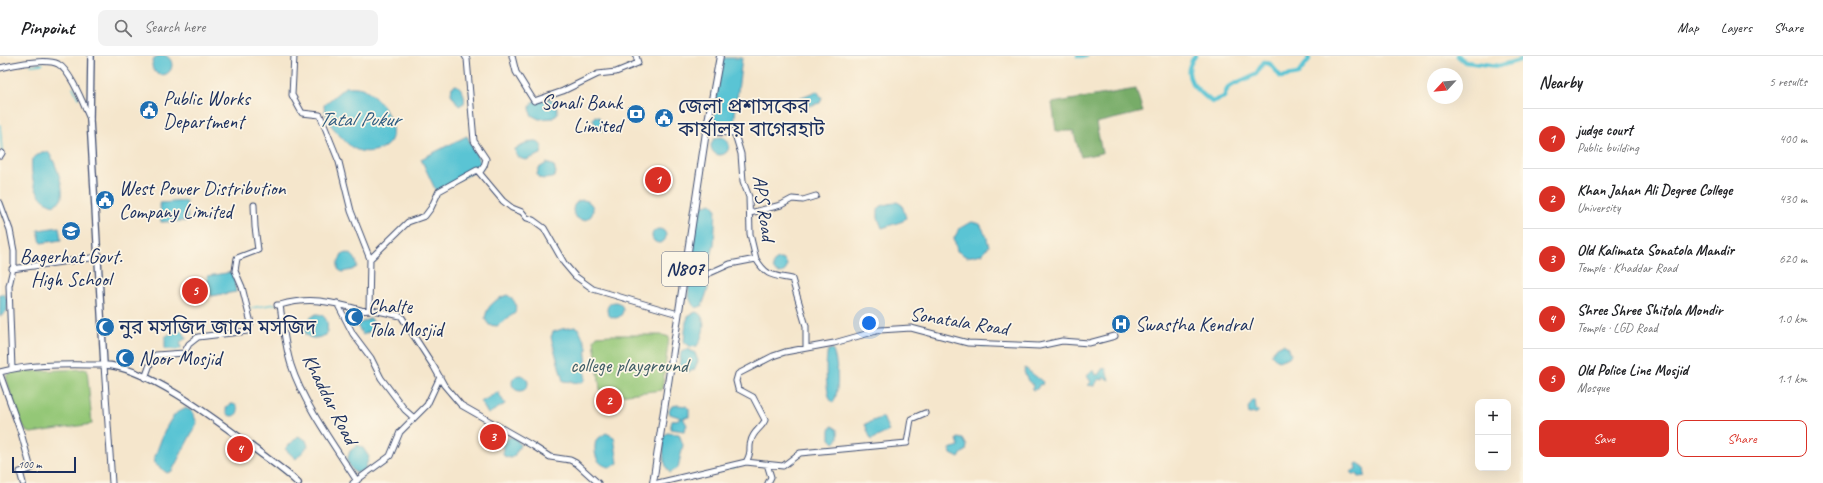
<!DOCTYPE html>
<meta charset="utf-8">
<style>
:root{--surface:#fff;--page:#f2f2f2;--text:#202124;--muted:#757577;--line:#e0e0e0;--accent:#d93025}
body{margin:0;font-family:Caveat,"Noto Sans Bengali",sans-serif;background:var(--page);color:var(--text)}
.controls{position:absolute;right:12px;bottom:12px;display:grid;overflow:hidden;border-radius:8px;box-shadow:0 4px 16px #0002}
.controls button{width:36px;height:36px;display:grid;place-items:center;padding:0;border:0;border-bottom:1px solid var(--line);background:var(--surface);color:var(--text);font:20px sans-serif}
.compass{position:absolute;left:1427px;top:12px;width:36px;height:36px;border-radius:50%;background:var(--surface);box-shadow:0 4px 16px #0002;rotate:244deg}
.scale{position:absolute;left:12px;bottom:10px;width:64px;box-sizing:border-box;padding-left:4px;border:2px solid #1b2f5e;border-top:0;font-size:11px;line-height:14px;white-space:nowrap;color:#1b2f5e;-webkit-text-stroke:3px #fcf5e5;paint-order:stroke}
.you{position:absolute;left:869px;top:267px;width:14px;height:14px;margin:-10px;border:3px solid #fff;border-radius:50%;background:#1a73e8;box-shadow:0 0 0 6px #1a73e833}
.badge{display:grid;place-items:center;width:26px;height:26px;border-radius:50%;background:var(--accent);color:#fff;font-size:13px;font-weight:700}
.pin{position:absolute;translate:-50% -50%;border:2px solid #fff;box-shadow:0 1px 4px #0006}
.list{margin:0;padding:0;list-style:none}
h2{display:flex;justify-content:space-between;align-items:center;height:52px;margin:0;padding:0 16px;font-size:17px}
h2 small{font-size:13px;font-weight:400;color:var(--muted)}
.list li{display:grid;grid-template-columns:26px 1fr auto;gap:12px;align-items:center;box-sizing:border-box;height:60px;padding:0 16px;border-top:1px solid var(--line)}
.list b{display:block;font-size:15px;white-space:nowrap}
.list p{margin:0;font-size:13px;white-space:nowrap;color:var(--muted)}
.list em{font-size:13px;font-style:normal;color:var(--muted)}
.actions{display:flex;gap:8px;padding:12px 16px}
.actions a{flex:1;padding:9px 0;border:1px solid var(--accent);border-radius:8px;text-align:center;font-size:14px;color:var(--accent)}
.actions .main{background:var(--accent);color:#fff}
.icon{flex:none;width:22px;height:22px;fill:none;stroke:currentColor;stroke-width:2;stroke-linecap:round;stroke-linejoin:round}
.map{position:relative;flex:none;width:1523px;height:427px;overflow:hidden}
header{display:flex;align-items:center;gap:24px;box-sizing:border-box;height:56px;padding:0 20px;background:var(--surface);border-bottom:1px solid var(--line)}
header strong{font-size:19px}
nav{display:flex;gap:22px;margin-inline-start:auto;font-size:14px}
.search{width:280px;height:36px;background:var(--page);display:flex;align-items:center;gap:10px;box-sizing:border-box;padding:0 14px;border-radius:8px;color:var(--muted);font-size:15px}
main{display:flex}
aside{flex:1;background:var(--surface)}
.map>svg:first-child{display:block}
.green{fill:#94c777;stroke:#587b6a}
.forest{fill:#77ac68;stroke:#496e63}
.water{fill:#5ac4d4;stroke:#3a7a99}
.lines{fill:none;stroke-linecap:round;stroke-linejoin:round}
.stream{stroke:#5ac4d4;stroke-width:1.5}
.canal{stroke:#5ac4d4;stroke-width:4.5}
.tertiary-casing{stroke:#3c4a6e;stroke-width:7}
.secondary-casing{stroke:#3c4a6e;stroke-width:8}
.trunk-casing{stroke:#3c4a6e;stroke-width:8}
.tertiary{stroke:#fff;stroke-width:5}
.secondary{stroke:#fff;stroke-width:5.5}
.trunk{stroke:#fff;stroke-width:6}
.labels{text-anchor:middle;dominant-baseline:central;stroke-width:3.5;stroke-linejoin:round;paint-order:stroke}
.shield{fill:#fcf5e5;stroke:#5e6a86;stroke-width:1}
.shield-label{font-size:19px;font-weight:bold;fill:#1b2f5e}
.poi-label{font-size:20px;fill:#1b2f5e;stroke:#fcf5e5;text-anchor:start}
.street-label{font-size:20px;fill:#1b2f5e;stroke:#fcf5e5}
.park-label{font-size:20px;fill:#3f5d66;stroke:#fcf5e5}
.water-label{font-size:21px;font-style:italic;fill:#2e5c81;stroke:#fcf5e5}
</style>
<header>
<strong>Pinpoint</strong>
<div class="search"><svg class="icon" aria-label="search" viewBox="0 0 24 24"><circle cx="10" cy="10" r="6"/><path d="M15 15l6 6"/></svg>Search here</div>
<nav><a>Map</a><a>Layers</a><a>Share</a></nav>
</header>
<main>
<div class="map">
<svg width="1523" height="427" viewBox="0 0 1523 427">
<rect width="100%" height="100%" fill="#fcf5e5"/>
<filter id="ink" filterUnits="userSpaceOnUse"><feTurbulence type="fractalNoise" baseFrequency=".025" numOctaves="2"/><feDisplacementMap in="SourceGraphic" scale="8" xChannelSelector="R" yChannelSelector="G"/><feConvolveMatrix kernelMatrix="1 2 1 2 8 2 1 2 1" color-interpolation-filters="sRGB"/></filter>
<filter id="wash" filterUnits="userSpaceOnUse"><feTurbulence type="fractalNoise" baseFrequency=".012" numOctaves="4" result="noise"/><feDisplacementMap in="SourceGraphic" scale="16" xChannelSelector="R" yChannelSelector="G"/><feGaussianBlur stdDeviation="0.9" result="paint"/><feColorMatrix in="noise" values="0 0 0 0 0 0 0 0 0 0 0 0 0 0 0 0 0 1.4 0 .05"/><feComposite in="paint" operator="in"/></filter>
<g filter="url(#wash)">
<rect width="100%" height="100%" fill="#f5e6cc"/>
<path class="green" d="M611,279h52l6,2 -7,53 -61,7 -7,-57 3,-4z
M87,313l5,55 -61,9 -5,-2 -12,-25 -8,-30 6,-4z"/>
<path class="forest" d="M1136,33l7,23 -47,11 6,30 -21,4 -8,-26h-17l-4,-28z"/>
<path class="water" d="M152 9a10 10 0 1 1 20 0a10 10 0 1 1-20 0Z
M721,2h21l-9,73 -20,-3z
M456,29c6,2 10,12 8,18l-5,3 -8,-12 1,-7z
M345,31c6,0 13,-1 19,2 15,7 31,31 28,48 -3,14 -27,18 -37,12 -5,-2 -9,-7 -12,-10 -9,-9 -19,-21 -19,-34z
M817,35l5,7 -2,5 -15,4 -6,-1 -1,-4 1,-4z
M545,42c8,1 12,6 13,15l-5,5 -14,1 -8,-4 -1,-8 4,-6z
M595,60l4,1 5,12 -3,2 -4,-3 -4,-9z
M467,80l16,32 -47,23 -15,-32z
M711 90a9 9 0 1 1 18 0a9 9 0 1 1-18 0Z
M532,85h5l5,5 -1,8 -15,6c-6,-1 -11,-4 -11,-11z
M42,96h6c7,8 18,38 13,48l-7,5c-19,-4 -24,-29 -22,-46z
M547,107l7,3 2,7 -3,5 -9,1 -5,-1 -2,-4 2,-6z
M573 154a10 10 0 1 1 20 0a10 10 0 1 1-20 0Z
M186,145l2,20 -27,1 -1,-19z
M897,146l5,3 4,13 -3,3 -21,7 -4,-10v-8l3,-4z
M711,147l5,5 -2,37 -7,26 -14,-1c-6,-11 2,-53 9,-64z
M972,166l8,2 6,11 3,11 -7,8 -15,3 -10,-6 -3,-13 6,-10z
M59,171l2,13 -20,3 -3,-13z
M652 180a7 7 0 1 1 14 0a7 7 0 1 1-14 0Z
M347,197c7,2 10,7 10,14l-5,3 -10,2 -4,-3v-6l4,-9z
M773 210a7 7 0 1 1 14 0a7 7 0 1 1-14 0Z
M233,216l3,20 -25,4 -4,-20z
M699,216l7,5 2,12 -6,17 -6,2c-10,-7 -11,-33 3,-36z
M0,238h4l4,7 -1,10 -7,6z
M507,239c8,4 10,10 8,18l-18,13 -8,-1 -4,-6c1,-12 10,-20 22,-24z
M607 254a8 8 0 1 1 16 0a8 8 0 1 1-16 0Z
M696,256c13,5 7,25 1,34l-6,1 -7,-5 2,-20 3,-7z
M316,258c12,0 13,12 10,21 -8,3 -14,5 -20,0 -4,-12 1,-15 10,-21z
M371,262l5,10 -13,7 -6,-10z
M575,271l4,2 8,18 -2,33 -4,3 -18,-2 -12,-44 2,-5 9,-3z
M182,275l5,7 -7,4 1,6 -4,2 -12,-1v-12l8,-5z
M1283,288l5,3 3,7 -2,3 -11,4 -7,-7 6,-7z
M688,293l7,4 3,8 -4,9 -6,2 -9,-5 2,-15z
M832,293c6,11 8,44 1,54 -8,-5 -8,-44 -5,-53z
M1025,312l18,14 -1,3 -2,-1 -3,5 -4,1 -1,-1 1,-4 -5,-4 -4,-10z
M1103,312l3,1 3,11 -5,-3 -1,3 -4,-1 -5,7 -6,-1 3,-3 -4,-6 4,-5h3v3l4,1z
M512 327a8 8 0 1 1 16 0a8 8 0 1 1-16 0Z
M498,336l7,12 -17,10 -7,-12z
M1253,344h2l1,10 3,1 -2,2 -8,1 -1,-6z
M226 354a6 6 0 1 1 12 0a6 6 0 1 1-12 0Z
M678,349l8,1 3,3v8l-6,1 4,7 -3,6 -14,-2 2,-8 10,-3 -12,-4 -1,-4 3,-4z
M185,352l7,3 5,12 -25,48 -5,2 -12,-9 -1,-6c7,-15 13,-44 31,-50z
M883,361l6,14 -18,9 -6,-16z
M832,370l5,3c2,5 2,11 -3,14l-4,-4v-9z
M606,377l8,4 4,26 -7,4c-15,-1 -18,-14 -15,-27z
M667,377l12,1 4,11 -5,23 -8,5c-8,-10 -7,-24 -6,-37z
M298,380l8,4 2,6 -12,13 -11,-10z
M510,381l6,1 4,7 -6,11 -4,2 -6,-2c-3,-8 -2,-15 6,-19z
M958,382l5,1 4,7 -1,5 -4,2 -3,5 -8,-4 -1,-5 9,-3 -2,-7z
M358,389l5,3 6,9 -4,12 -7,4 -5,-2 -6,-10 3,-10z
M1358,407l6,4 1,9 -6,1 -2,-3h-4l-2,-2 6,-4 -1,-4z"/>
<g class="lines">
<path class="stream" d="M31,9l12,-1
M73,31l5,11
M0,69l2,27
M251,252l24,-4
M982,290h8
M106,305l8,3
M732,412l5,-2"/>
<path class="canal" d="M1078,0h8
M1195,0c-16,21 2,34 17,46l12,-5 4,-10 28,-13 8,-12 6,2 11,13 17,-3 11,-14 -1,-4
M1458,0l7,6 34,4 24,-7"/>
</g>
</g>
<g filter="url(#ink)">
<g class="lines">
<defs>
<path id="tertiary" d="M294,0l-2,39 10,18 18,2 19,47 12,49 19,48
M465,0l2,3 7,82 12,18 -2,7 -4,6
M512,0l4,16 18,29 29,-10 35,-17 18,-2 22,-9 -2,-7
M0,12c13,-3 46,-10 58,-4 13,7 26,42 32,55
M706,76l28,1
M0,100l2,-3
M0,147l10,27 4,21v13l-5,22 3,83
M750,157l31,-8 11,-6 11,1 13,-4
M756,203c11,18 16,16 36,20l14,47v21
M12,213l86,-12
M683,229l47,-21 26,-5 -6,-25 -1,-37 -6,-16 -2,-27 -7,-23
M337,247l16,31 18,24 10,20 24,32 9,8
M277,249h3c3,20 5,41 11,60 12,38 44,82 66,116
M280,249c31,-9 51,-3 81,5 3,1 6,0 9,0 10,1 21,4 31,6l33,51 10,18 17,20 72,41 17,11 20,3 6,3 22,20
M369,254l1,-51 38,-37 17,-6 6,-8 8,-17 38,-21 26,31 9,7 10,4 5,6 6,2 11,8 20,35 11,13 18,13 85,25
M0,316c33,-9 70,-7 104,-7l8,118
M0,318l21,59 10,36 -11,3 3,11
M145,322l7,-19 4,-4 28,-2 5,-9 9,-7 50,-6 3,-8 -9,-36 -7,-16 2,-13 21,-8 -3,-23 -1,-22
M746,406l37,4 17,-13 107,-10 4,-24 14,-6
M767,408l4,13 -3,6
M353,427l37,-27 10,-24 27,-27 13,-28
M658,427l88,-21c7,-12 2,-12 5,-21 2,-10 11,-13 14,-21l-12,-23 -15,-8 -2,-8 2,-7 35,-18 12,-4 49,-9 46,-13 31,-2 57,15 71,3 23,-5 27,2 26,-7"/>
<path id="secondary" d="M91,0l-1,64 14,245c43,1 116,58 151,84 14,11 30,21 43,34"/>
<path id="trunk" d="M653,427l53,-351 14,-76"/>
</defs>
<use href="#tertiary" class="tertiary-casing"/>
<use href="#secondary" class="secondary-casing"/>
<use href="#trunk" class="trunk-casing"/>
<use href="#tertiary" class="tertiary"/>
<use href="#secondary" class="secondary"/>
<use href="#trunk" class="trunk"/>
</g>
</g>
<defs>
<symbol id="civic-disc" viewBox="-11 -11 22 22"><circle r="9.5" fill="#1f6fb2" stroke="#fcf5e5"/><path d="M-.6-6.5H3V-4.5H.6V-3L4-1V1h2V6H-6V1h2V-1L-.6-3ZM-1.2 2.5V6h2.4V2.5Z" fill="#fff"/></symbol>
<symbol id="bank-disc" viewBox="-11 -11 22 22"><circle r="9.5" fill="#1f6fb2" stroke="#fcf5e5"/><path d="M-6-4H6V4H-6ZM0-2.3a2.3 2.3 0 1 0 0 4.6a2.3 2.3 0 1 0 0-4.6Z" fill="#fff"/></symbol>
<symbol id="school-disc" viewBox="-11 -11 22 22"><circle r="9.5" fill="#1f6fb2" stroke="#fcf5e5"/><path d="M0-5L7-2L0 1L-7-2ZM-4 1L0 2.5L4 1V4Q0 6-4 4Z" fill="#fff"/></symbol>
<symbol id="mosque-disc" viewBox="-11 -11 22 22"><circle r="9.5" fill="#1f6fb2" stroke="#fcf5e5"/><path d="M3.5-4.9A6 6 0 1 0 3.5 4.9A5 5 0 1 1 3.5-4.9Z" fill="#fff"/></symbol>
<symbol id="hospital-disc" viewBox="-11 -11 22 22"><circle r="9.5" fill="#1f6fb2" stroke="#fcf5e5"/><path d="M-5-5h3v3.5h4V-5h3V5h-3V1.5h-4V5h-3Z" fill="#fff"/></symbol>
</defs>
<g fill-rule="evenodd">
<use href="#civic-disc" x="138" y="43" width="22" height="22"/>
<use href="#bank-disc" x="625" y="47" width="22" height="22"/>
<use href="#civic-disc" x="653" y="51" width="22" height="22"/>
<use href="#civic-disc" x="94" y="133" width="22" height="22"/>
<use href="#school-disc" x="60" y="164" width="22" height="22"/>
<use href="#mosque-disc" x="343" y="250" width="22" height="22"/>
<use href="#hospital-disc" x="1110" y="257" width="22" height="22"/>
<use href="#mosque-disc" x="94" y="260" width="22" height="22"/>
<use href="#mosque-disc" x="114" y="291" width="22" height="22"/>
</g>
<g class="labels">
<rect class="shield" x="662" y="196" width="46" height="34" rx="3"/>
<g class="shield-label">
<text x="685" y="213">N807</text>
</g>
<g class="poi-label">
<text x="163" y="42">Public Works<tspan x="163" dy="23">Department</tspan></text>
<text x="622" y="46" text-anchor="end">Sonali Bank<tspan x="622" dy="23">Limited</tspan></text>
<text x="678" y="50">জেলা প্রশাসকের<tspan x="678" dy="23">কার্যালয় বাগেরহাট</tspan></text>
<text x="119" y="132">West Power Distribution<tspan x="119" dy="23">Company Limited</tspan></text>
<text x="71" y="200" text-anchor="middle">Bagerhat Govt.<tspan x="71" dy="23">High School</tspan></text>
<text x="368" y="250">Chalte<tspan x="368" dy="23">Tola Mosjid</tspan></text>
<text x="1135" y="268">Swastha Kendral</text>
<text x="119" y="271">নুর মসজিদ জামে মসজিদ</text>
<text x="139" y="302">Noor Mosjid</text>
</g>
<g class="street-label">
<text transform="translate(764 152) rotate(82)">APS Road</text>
<text transform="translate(959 265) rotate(9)">Sonatala Road</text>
<text transform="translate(330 343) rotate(63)">Khaddar Road</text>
</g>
<g class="park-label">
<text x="629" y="309">college playground</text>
</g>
<g class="water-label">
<text x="359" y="63">Tatal Pukur</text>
</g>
</g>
</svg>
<div class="controls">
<button>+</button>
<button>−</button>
</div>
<svg class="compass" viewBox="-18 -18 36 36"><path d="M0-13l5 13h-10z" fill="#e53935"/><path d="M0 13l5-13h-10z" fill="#757577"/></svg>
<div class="scale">100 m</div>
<div class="you"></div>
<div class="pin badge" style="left:658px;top:124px">1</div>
<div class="pin badge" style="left:609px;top:345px">2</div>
<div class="pin badge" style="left:493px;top:381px">3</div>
<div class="pin badge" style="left:240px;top:393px">4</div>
<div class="pin badge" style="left:195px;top:235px">5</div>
</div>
<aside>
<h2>Nearby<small>5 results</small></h2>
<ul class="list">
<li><span class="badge">1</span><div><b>judge court</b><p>Public building</p></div><em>400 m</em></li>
<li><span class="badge">2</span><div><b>Khan Jahan Ali Degree College</b><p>University</p></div><em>430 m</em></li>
<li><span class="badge">3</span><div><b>Old Kalimata Sonatola Mandir</b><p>Temple · Khaddar Road</p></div><em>620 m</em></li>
<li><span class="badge">4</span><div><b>Shree Shree Shitola Mondir</b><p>Temple · LGD Road</p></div><em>1.0 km</em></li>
<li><span class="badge">5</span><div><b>Old Police Line Mosjid</b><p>Mosque</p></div><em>1.1 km</em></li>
</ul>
<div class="actions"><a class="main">Save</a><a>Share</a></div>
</aside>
</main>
